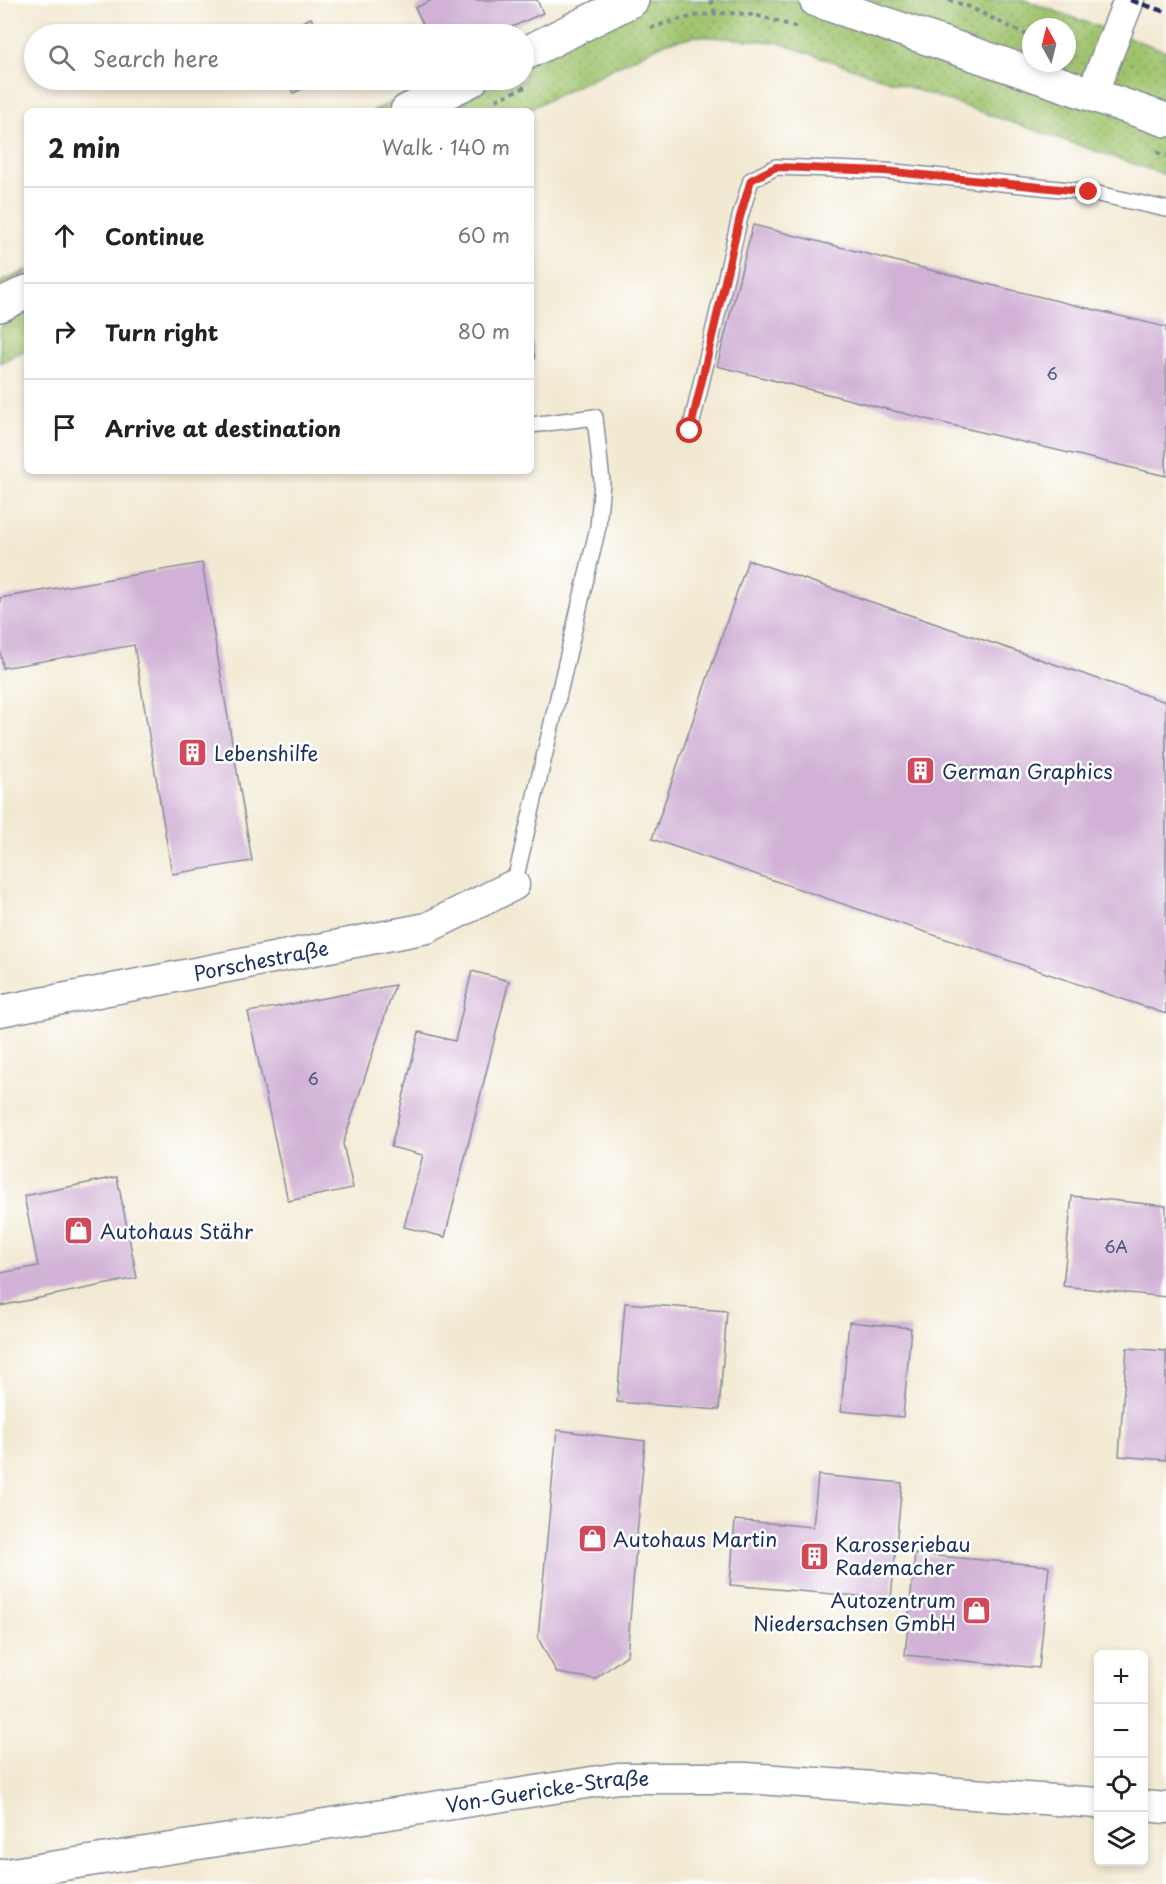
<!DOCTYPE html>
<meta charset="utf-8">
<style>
:root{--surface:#fff;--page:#f6f6f6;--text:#222;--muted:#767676;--line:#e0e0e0}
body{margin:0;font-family:"Playpen Sans",sans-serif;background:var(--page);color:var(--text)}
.controls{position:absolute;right:18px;bottom:18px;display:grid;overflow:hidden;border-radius:9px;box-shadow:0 3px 9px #0003}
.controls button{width:54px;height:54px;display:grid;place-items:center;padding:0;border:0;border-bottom:2px solid var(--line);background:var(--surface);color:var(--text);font:30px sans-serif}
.compass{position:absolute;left:1022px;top:18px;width:54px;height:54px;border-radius:50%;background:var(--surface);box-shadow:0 3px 9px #0003;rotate:353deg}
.stop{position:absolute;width:18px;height:18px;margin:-14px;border:4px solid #d93025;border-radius:50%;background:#fff}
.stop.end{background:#d93025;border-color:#fff;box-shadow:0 2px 6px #0008}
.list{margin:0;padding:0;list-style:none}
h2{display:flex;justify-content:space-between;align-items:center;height:78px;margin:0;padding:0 24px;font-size:26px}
h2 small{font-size:20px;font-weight:400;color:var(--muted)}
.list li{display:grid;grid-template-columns:39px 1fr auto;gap:18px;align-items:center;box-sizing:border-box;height:96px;padding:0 24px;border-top:2px solid var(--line)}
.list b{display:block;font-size:22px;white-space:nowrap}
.list em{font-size:20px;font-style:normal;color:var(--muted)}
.icon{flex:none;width:33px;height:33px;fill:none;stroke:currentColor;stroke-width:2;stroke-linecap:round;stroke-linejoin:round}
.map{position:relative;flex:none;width:1166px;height:1884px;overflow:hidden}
.search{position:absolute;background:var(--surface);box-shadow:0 3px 9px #0003;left:24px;top:24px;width:510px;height:66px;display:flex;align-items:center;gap:15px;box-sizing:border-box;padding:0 21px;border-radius:33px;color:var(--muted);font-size:22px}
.panel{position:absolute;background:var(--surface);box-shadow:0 3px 9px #0003;left:24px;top:108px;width:510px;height:366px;border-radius:9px}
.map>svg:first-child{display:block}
.grass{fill:url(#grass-dots);stroke:#5d7965;stroke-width:1.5;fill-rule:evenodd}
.building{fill:#d1b2d6}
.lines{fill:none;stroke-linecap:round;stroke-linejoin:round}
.lane-casing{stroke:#868c98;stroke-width:18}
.street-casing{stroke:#868c98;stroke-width:33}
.secondary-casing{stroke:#868c98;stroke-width:36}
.path{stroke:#868c98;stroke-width:4;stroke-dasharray:4.5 4.5;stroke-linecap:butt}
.lane{stroke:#fff;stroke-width:15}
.street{stroke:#fff;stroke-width:30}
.secondary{stroke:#fff;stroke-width:33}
.rail{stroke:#1b2f5e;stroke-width:4.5;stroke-dasharray:9 4.5;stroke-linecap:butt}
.route{stroke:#d93025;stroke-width:8}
.labels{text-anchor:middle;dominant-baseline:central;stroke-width:5;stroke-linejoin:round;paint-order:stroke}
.number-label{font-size:16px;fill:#48507c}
.poi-label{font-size:20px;fill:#1b2f5e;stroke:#fff;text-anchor:start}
.street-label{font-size:20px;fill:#1b2f5e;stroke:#fff}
</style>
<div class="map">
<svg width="1166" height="1884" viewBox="0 0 1166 1884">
<defs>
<pattern id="grass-dots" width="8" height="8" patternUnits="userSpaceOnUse" patternTransform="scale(1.5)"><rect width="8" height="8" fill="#9fc36c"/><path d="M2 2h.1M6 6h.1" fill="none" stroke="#819f5c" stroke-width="1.8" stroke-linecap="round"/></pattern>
</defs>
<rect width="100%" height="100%" fill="#fff"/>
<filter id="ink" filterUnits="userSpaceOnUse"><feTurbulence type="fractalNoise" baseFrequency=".0167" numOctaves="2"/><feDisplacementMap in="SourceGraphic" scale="12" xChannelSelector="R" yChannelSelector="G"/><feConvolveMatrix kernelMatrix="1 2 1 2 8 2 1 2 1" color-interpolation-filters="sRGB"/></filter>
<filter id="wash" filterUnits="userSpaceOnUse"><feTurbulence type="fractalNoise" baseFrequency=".008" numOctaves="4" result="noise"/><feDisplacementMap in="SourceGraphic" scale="24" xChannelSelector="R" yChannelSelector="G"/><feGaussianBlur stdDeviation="1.35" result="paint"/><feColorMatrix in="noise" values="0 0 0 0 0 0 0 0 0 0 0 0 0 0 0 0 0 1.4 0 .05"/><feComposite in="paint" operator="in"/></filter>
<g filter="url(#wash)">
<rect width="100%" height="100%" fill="#f2e9d2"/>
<path class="grass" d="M616,0h408l142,51v124l-390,-133 -80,-6 -29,6 -142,69h-153l69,-31h83v-38zM1031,27h36v36h-36z
M27,270v80l-27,13v-80z"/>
<g id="blocks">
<path class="building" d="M432,0h105l6,13 -47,21h-68l-13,-26z
M311,18l8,16h-43z
M286,80h36l-29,13z
M753,225l209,53 204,49v149l-240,-57 -209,-53z
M531,336l4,23h-4z
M748,560l418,142v312l-514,-175z
M202,563l50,298 -80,13 -38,-229 -131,23 -3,-19v-51z
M472,971l37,10 -64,256 -41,-10 19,-72 -32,-8 28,-115 36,9z
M395,985l-52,159 10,44 -65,13 -40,-189z
M117,1177l20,101 -137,28v-33l38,-7 -14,-70z
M1072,1196l94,10v91l-103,-11z
M625,1303l102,8 -8,99 -102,-8z
M849,1322l62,6 -8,89 -62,-6z
M1127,1348l39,3v109l-47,-4z
M557,1430l88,11 -18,214 -32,24 -38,-6 -19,-35z
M818,1475l84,8 -11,116 -161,-14 5,-65 78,7z
M915,1554l134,12 -10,102 -134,-13z"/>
</g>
</g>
<g filter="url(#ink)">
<use href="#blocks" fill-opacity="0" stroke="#868c98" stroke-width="1.5"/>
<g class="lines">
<defs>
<path id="lane" d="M690,431l50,-214 11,-37 25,-13 109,4 204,21 77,17
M514,885l84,-358 4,-45 -7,-65 -64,8"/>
<g id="street">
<path d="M1092,94l37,-94"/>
<path id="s1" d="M0,1011l427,-83 87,-43"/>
<path d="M1144,1806l22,2"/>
<path id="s2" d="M0,1875l618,-97h128l352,25"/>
</g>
<path id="secondary" d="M816,0l350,120
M524,54l108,-54
M407,111l64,-31
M0,305l27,-13"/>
</defs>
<use href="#lane" class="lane-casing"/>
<use href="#street" class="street-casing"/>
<use href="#secondary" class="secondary-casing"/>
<path class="path" d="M711,0l4,14
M949,0l18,6 64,31
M651,28c33,-12 72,-19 107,-12 14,3 27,8 41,12
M496,100l29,-13
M1157,152l9,4"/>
<use href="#lane" class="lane"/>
<use href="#street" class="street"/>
<use href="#secondary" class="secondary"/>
<path class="rail" d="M1130,0l36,12"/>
</g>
</g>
<g class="lines" filter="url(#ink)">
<path class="route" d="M690,431l50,-214 11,-37 25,-13 109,4 204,21"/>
</g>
<defs>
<symbol id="building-square" viewBox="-11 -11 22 22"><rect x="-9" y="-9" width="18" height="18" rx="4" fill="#d1495b" stroke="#fff"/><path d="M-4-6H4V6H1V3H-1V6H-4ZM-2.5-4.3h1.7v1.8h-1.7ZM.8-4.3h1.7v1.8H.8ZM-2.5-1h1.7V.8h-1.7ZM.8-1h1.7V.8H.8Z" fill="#fff"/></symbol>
<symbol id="shop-square" viewBox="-11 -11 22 22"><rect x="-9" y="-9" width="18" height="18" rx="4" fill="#d1495b" stroke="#fff"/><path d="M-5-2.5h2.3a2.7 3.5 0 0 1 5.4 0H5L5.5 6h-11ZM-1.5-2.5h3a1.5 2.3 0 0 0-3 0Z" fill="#fff"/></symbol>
</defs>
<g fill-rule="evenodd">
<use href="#building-square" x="176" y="736" width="33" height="33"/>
<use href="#building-square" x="904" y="754" width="33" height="33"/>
<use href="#shop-square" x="62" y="1214" width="33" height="33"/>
<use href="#shop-square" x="576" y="1522" width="33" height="33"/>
<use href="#building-square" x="798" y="1540" width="33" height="33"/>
<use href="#shop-square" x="960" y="1594" width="33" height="33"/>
</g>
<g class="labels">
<g class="number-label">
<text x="1052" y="373">6</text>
<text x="313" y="1078">6</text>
<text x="1116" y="1246">6A</text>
</g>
<g class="poi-label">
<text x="214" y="753">Lebenshilfe</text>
<text x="942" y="771">German Graphics</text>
<text x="100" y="1231">Autohaus Stähr</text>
<text x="613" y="1539">Autohaus Martin</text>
<text x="835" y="1544">Karosseriebau<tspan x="835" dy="23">Rademacher</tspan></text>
<text x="956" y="1600" text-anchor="end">Autozentrum<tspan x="956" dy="23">Niedersachsen GmbH</tspan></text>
</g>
<g class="street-label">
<text stroke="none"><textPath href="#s1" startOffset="266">Porschestraße</textPath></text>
<text stroke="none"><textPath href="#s2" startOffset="554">Von-Guericke-Straße</textPath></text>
</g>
</g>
</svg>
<div class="controls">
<button>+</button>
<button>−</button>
<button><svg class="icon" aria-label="locate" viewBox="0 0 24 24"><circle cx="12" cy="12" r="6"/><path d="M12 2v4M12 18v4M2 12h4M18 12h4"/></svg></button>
<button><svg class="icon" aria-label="layers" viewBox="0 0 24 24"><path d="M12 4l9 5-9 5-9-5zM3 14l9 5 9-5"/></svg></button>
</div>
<svg class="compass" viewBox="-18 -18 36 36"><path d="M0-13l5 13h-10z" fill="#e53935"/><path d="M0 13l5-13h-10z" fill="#767676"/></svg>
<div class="stop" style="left:690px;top:431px"></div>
<div class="stop end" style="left:1089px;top:192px"></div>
<div class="search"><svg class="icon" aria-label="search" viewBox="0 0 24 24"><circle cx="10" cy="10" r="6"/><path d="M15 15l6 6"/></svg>Search here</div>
<section class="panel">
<h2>2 min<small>Walk · 140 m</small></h2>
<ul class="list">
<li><svg class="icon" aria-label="ahead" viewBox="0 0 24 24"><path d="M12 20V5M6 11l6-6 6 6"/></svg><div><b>Continue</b></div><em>60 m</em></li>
<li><svg class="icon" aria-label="right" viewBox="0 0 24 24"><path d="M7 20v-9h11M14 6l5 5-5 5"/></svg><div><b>Turn right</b></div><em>80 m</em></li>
<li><svg class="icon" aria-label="arrive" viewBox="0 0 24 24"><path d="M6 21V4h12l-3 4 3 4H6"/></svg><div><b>Arrive at destination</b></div></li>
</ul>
</section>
</div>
